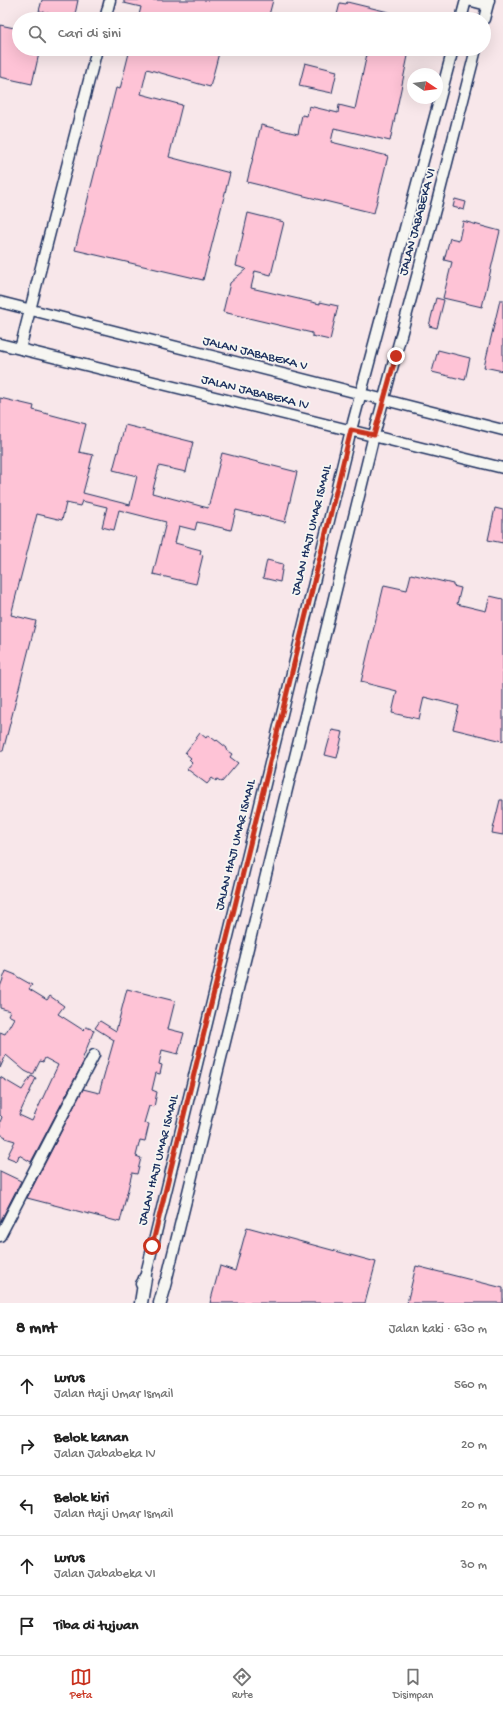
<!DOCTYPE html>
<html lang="id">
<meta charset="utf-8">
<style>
:root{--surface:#fff;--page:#f2f2f2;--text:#222;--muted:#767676;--line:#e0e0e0;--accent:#c8321e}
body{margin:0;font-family:"Gochi Hand",sans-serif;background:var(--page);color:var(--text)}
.compass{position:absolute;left:407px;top:68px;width:36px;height:36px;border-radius:50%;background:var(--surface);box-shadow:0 4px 16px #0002;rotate:103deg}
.stop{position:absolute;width:12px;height:12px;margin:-9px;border:3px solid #c8321e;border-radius:50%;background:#fff}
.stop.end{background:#c8321e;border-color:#fff;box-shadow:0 1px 4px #0008}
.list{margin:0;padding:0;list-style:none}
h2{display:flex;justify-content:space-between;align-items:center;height:52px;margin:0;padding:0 16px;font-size:17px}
h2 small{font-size:13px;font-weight:400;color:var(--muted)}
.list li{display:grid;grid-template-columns:26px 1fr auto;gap:12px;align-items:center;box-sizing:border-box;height:60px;padding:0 16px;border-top:1px solid var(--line)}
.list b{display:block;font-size:15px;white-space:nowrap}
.list p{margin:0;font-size:13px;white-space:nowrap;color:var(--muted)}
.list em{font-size:13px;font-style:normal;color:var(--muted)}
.icon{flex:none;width:22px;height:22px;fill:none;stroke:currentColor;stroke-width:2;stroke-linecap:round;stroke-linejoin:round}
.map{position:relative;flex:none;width:503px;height:1303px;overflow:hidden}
.search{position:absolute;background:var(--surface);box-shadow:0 4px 16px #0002;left:12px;right:12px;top:12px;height:44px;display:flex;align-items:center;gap:10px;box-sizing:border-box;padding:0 14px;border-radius:22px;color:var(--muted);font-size:15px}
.sheet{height:352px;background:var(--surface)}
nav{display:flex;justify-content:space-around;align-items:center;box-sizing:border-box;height:56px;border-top:1px solid var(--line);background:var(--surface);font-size:11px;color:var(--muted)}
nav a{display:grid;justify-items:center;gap:2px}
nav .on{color:var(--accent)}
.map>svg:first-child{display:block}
.building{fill:#fec3d6;stroke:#1b2f5e}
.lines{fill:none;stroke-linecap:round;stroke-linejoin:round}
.minor-casing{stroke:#1b2f5e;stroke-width:13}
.major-casing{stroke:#1b2f5e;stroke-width:15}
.minor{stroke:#f6f6f2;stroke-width:10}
.major{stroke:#f6f6f2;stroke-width:12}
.route{stroke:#c8321e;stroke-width:5}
.labels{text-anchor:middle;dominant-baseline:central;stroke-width:3.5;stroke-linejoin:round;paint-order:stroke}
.street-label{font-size:13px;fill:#1b2f5e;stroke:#f6f6f2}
</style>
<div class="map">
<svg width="503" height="1303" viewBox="0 0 503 1303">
<rect width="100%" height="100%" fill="#f8e7ea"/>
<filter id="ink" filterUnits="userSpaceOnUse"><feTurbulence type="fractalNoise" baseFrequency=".025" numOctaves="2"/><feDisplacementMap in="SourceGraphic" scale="8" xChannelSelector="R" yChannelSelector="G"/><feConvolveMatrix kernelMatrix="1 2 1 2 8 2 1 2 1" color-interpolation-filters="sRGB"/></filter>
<g filter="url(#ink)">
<path class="building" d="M42,0h36l-4,19 -35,-8z
M124,0h149l-5,19h-78l-18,-4 -1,4h-33l3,-12 -17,-4z
M347,2l58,14v3h-69l4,-16 6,1z
M0,25l19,4v20h21l-8,35 -32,-7z
M130,49h90l-10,38 -63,-18 -6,25 41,11 -13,52 61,16 -27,107 -128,-30 41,-162 4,1z
M368,49h10l30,7 -18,85 -56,-13 -3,14 57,14 -14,57 -127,-31 14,-57 37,9 4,-19 5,1 2,-10 29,7 1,-8 16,4z
M305,63l32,8 -5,22 -33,-7z
M455,199l11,3 -2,8 -11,-3z
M248,213l36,9 -13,53 -16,-4 -4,17 69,16v-2l18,4 -8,34 -18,-4v-3l-89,-21 7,-29 16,-14 -10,-3z
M463,221l37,10 -18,76 -39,-9 9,-36 -8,-2 6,-22 9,2z
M436,298l8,2 -7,28 -8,-2z
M500,300h3v71l-19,-4z
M438,350l32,8 -5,22 -33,-8z
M0,398l34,8 -1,4 53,14 -7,28 14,3 -10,38 47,12 7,-29 -24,-6 12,-45 68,17 -7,30 -27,-6 -7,27 56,15 14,-55 75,19 -12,50 -49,-12 -5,20 -34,-8 -2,8 -16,-4 -4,17 26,7 -1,4 3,1 -7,29 -43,-10 13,-52 -47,-12 -5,20 -12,-3 5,-20 -25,-6 -2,5 -14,-3 -4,17 -25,-6 -26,101 25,6 -33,130h-3z
M495,508l8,2v33l-15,-3z
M267,560l16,4 -3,18 -17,-4z
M411,574l42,10v2l8,2 -4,16 29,7 4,-15 13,3v142l-50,-12 6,-23 -35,-9 -5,22 -27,-6 5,-22 -36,-9 23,-97 23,5z
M332,730l11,2 -6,26 -12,-3z
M200,733l6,5 2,-3 8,6 1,-1 10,8 -1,2 6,4 -2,3 8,6 -16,19 -5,-3 -1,2 -4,-3 -5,6 -20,-15 5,-6 -3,-3 2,-2 -6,-5z
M500,800h3v35l-11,-2z
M6,971l10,4v1l16,9 -3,4 18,11 3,-4 14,10 -6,8 25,16 3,-3 8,3 -12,30 2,1 -53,101 -12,-7 -2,6 -10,-4 8,-16 -10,-3 1,-1 -6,-3v-12l2,-5 -2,-2v-38l22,13 9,-14 5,2 -17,37 13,6 26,-56 -13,-7 -2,4 -3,-1 -7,14 -8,-4 -19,-16 -6,13v-36l5,2 9,-16 -6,-3 2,-4 -10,-3v-21z
M127,989l48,12 -7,28 16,4 -6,21 -16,-4 -3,14 3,1 -2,9 -4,-1 -4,17 5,2 -3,15 -5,-1 -5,17 5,1 -4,17 -5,-1 -4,16 5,2 -4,16 -5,-1 -12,49 -93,-24 56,-109 16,4 15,-53 -19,-12 5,-7 16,10z
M0,1171l21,10 -21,41z
M247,1227l129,35 -11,41h-155l10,-37 15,5z
M416,1266l87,22v15h-96z"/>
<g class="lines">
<defs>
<path id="minor" d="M468,0l19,5
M105,19l5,-19
M461,19l5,-19
M484,19l5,-19
M0,302l503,128
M0,344l503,124
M20,349l77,-300
M0,1236l94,-181
M141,1284l4,-6 206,-848 102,-381
M165,1289l1,-7 208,-847 62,-229 40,-157"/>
<path id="major" d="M141,1303l4,-25
M160,1303l6,-21"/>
</defs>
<use href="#minor" class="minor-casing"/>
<use href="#major" class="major-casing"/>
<use href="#minor" class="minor"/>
<use href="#major" class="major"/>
</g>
</g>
<g class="lines" filter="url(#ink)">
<path class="route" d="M152,1246l199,-816 23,5 22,-79"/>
</g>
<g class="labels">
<g class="street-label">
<text transform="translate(418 222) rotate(-75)">JALAN JABABEKA VI</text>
<text transform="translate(255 354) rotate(14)">JALAN JABABEKA V</text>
<text transform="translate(255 393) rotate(14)">JALAN JABABEKA IV</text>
<text transform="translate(312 530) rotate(-76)">JALAN HAJI UMAR ISMAIL</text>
<text transform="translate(236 845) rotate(-76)">JALAN HAJI UMAR ISMAIL</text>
<text transform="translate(159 1160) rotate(-76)">JALAN HAJI UMAR ISMAIL</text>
</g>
</g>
</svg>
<svg class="compass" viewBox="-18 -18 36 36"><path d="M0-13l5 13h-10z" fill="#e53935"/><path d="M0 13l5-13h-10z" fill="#767676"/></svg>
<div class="stop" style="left:152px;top:1246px"></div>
<div class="stop end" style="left:396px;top:356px"></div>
<div class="search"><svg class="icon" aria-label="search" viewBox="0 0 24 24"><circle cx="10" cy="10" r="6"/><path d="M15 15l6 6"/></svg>Cari di sini</div>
</div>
<section class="sheet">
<h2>8 mnt<small>Jalan kaki · 630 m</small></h2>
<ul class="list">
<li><svg class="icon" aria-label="ahead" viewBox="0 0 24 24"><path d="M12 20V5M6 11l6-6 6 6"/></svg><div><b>Lurus</b><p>Jalan Haji Umar Ismail</p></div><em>560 m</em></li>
<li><svg class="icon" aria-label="right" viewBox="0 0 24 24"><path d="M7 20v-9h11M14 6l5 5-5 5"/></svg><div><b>Belok kanan</b><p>Jalan Jababeka IV</p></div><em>20 m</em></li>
<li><svg class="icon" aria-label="left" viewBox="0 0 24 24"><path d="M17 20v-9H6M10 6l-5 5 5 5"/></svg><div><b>Belok kiri</b><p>Jalan Haji Umar Ismail</p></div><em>20 m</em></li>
<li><svg class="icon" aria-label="ahead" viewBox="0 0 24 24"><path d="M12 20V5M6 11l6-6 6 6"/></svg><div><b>Lurus</b><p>Jalan Jababeka VI</p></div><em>30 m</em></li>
<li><svg class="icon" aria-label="arrive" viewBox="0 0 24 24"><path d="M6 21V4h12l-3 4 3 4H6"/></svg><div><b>Tiba di tujuan</b></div></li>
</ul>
</section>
<nav>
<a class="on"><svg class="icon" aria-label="map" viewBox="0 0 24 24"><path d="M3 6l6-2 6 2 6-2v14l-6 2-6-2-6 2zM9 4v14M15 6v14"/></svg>Peta</a>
<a><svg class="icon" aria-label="directions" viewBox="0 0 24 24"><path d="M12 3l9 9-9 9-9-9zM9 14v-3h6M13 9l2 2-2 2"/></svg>Rute</a>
<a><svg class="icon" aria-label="saved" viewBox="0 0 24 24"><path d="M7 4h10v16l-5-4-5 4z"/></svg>Disimpan</a>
</nav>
